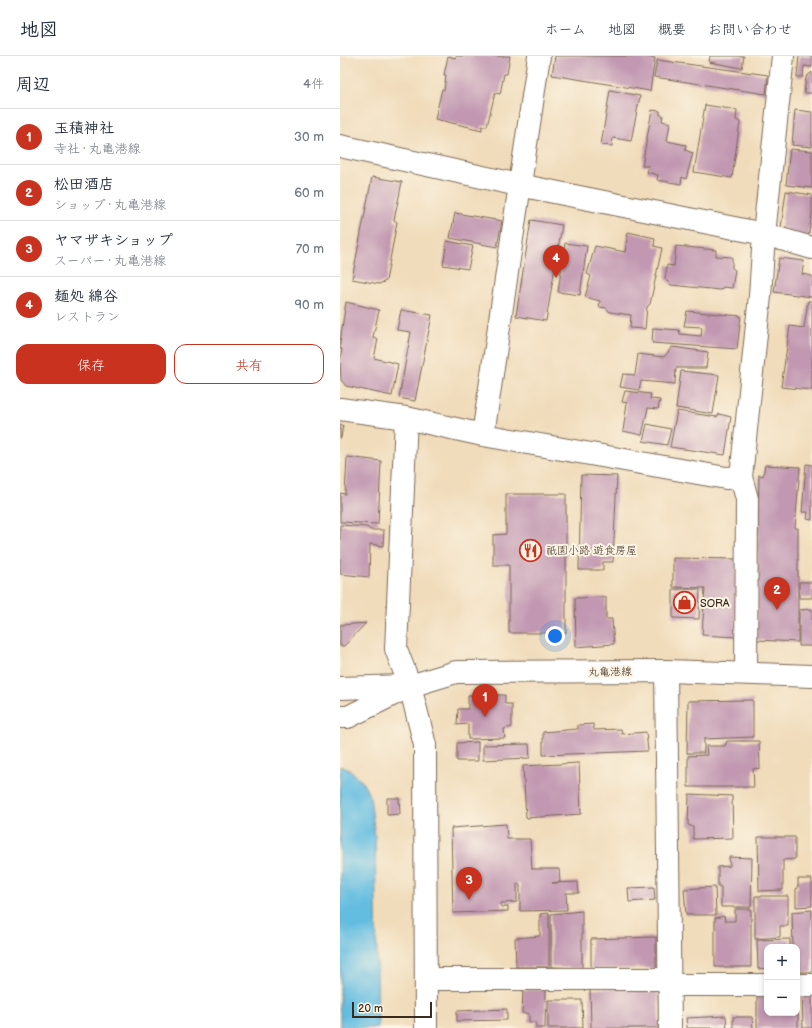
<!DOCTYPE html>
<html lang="ja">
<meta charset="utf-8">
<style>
:root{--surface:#fff;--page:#f6f6f7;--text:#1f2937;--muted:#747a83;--line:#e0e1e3;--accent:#c8321e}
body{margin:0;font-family:"Balsamiq Sans","Klee One",sans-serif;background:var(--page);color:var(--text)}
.controls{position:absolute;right:12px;bottom:12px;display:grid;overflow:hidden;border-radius:8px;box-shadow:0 2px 6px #0003}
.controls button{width:36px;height:36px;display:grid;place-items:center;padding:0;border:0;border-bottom:1px solid var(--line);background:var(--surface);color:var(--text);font:20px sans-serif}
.scale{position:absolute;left:12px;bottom:10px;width:80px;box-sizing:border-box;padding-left:4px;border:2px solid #3b2a1e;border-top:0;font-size:11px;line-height:14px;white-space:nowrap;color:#3b2a1e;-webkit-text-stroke:3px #fcf5e5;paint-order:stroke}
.you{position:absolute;left:215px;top:580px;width:14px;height:14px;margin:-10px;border:3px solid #fff;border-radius:50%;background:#1a73e8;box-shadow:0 0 0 6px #1a73e833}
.badge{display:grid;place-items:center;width:26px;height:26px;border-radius:50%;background:var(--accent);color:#fff;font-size:13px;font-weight:700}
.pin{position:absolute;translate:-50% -33px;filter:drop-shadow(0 1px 2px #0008)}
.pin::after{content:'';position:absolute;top:21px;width:14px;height:12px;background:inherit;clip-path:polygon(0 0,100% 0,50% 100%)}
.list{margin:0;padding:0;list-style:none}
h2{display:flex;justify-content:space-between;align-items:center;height:52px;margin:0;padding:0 16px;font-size:17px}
h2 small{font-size:13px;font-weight:400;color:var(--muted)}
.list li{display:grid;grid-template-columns:26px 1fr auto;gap:12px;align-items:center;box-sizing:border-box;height:56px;padding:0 16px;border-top:1px solid var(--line)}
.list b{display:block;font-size:15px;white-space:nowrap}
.list p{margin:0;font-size:13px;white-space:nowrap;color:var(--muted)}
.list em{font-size:13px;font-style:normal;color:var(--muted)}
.actions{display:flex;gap:8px;padding:12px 16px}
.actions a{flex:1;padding:9px 0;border:1px solid var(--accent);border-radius:12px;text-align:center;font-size:14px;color:var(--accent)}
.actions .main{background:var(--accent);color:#fff}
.map{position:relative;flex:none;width:472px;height:972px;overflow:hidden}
header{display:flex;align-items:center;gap:24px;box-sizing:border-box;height:56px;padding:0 20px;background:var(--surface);border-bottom:1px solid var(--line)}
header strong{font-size:19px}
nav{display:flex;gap:22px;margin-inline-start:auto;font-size:14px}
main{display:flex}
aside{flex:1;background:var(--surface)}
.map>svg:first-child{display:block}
.water{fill:#64bde1;stroke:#507480}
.building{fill:#c197b1}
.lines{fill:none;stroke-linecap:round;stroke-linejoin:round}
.minor-casing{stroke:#7a6855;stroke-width:24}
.tertiary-casing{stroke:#7a6855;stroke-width:24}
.secondary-casing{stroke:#7a6855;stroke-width:24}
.minor{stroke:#fff;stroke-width:22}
.tertiary{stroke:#fff;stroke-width:22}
.secondary{stroke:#fff;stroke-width:22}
.labels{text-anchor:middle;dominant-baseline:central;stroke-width:4;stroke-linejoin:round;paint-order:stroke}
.poi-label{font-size:11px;fill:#3b2a1e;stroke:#fcf5e5;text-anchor:start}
.street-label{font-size:11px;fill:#3b2a1e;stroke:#fcf5e5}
</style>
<header>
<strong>地図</strong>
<nav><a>ホーム</a><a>地図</a><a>概要</a><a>お問い合わせ</a></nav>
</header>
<main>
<aside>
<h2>周辺<small>4件</small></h2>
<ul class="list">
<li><span class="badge">1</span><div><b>玉積神社</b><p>寺社 · 丸亀港線</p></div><em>30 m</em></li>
<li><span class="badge">2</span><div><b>松田酒店</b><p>ショップ · 丸亀港線</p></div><em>60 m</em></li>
<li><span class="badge">3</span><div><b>ヤマザキショップ</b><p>スーパー · 丸亀港線</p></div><em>70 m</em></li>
<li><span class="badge">4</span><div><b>麺処 綿谷</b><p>レストラン</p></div><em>90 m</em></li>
</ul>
<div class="actions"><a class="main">保存</a><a>共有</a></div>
</aside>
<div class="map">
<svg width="472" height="972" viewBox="0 0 472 972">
<rect width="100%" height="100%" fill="#fcf5e5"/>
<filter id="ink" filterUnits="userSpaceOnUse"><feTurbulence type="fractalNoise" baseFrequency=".025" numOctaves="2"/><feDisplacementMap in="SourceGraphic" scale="8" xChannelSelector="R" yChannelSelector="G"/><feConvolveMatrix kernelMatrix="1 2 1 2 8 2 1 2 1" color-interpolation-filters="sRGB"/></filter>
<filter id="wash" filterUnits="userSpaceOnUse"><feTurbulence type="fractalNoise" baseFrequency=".012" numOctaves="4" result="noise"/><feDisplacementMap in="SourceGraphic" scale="16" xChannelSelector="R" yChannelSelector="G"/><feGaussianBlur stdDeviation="0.9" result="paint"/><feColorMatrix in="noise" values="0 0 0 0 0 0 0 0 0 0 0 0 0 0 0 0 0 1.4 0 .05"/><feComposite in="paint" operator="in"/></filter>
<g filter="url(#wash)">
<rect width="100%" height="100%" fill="#f0dbba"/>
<path class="water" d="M0,710l10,4 12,11 8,16 5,39 3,192h-38z"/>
<g id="blocks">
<path class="building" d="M108,0l7,2 1,-2h54l-3,18h-3l-4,20 -5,-1 -8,33h-5v4l-47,-11 7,-30 2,1 2,-15h-2z
M215,0h87l13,2 -5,33 -98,-16z
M370,0h34l-2,12 -33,-6z
M459,0h13v11l-8,-1 -1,11h-6z
M317,4l111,15 -2,19 -112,-17z
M472,16v21h-8l2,-16z
M270,34l30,6 -9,45 -18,-3 -1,8 -11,-1z
M365,49l32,5 -1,10 4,2 -8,56 -38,-6z
M312,54l8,1v4h3l-1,6 8,2 -3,18 19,4 -1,5 8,3 -7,26 -4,-2 -1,7 -24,-4 1,-5 -11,-3 2,-6h-7z
M455,54l17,2v35l-20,-2z
M450,93l22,2v37l-26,-3z
M32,121l30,5 -8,38 3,2 -11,59 -7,3 -27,-5z
M446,135l26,4v19l-4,24 -22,-2 1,-8h-6z
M115,157l47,8 -5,26 -47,-9z
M191,164l31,5 -16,96 -30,-5z
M288,176l27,6 -1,8 8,2 -12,56 -3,3 -2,22 -15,-1 1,-13 -21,-3 -4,-4 -7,-1 1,-6 -15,-4 6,-21 -4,-2 8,-28 30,6z
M107,185l26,5 -5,23 -25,-4z
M225,187l22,3 -7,49 -22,-3z
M336,190l40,4v6l16,1v11l3,2 -3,18 -9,-1 -3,3 -49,-5 -6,-6 2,-14 7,1z
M439,202l25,3 -2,13 10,2v21l-38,-5z
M468,245h4v89l-31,-3 9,-61 14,2z
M6,246l33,8 -6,27 5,2 -4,19 24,6 -6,32 -46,-10 -5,-6 -1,-18 2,-13h-2v-8z
M61,254l31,5 -17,86 -16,-3 12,-66 -14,-2z
M347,255l54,5 -4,33 -85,-6 1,-15 26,2 1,4 21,2 1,-9 -18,-1z
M332,291l36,5 -2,16h-30l-1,16 -34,-3 -2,9 -19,-3 3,-13 12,1 3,-21 26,3z
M341,315l38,4 -6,39 -37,-6z
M285,335l26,3 -1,5 10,1 -2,9 -10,-1 -6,27 -19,-4 4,-28 -5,-1z
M337,355l40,6 2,-3 12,3 -6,38 -55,-8z
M307,368l24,5 -4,16 -24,-4z
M0,369h3l-2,13h-1z
M7,401l34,4 -3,63 -38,-2v-29l5,1z
M466,408l6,1v55l-5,-1 1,-7h-6z
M425,409l35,2 -5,61h3v114l-42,-2 3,-165 4,1z
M241,419l36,1 -4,86h-10v8h-24z
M166,438h60v139h-57v-68h-16v-30l13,-1z
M0,469l27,2 3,3h14l-1,16 -13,-2 -1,33 -29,-3z
M333,502l64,1 -1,78 -34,-2 3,-47 -32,-1z
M459,526h13v16h-13z
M333,533h27l-1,30 -26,-1z
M266,541v22h6l2,25 -38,3 -1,-49z
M472,553v37h-13v-36z
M26,567l-22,23h-4v-21z
M128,639h37v9h7v23l-8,2 1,9 -37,1v-15l-11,1 1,-16h10z
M413,644v37l-49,2v14h-17l1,-52z
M253,668l1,6 27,-1 1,5 24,-2 2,19 -105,4v-23l35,-3v-4z
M387,685h32l1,27 -7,1 1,18h-66v-31l19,-1 -1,-9h19z
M138,686v19h-21v-18z
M189,688l1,14 -47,2v-15z
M239,707l2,51 -55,4 -3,-52z
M349,738l43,2 1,42 -40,1v-12l-5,-2z
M47,742h12l1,16 -13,1z
M166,768l1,15h23l2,30h27l1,13 -8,1 26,-1 1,11h-13l1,17 -47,1v-27h-3v18l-16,1v4h7v4l-55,2 -2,-85z
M418,781h37v22l-12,1v30l-24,1z
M389,801l23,1 -1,49h-30v-20l-3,-1v-19l12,-1z
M458,823h14v27l-16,1v-18l2,-3z
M314,831l1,13 -26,2 -1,-14z
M375,831l1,28h-30l-2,-26z
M415,840h33v30h-8v11l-25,2z
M395,853h16v58h-36v-49l9,-2 1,5h10z
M472,854v62h-15v-25h-4l-1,-35z
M242,855v57l-31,-1v-53z
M209,857v54h-33l-1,-29 25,-2v-22z
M316,881v31l-65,1v-30z
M450,883v8h-23v21l-9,1 -1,-29z
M318,931l1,41h-68l-1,-39z
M183,934h23l-1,38h-9v-6h-7v-8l-7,-1z
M462,937h10v35h-9z
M427,940v17h31v15h-41v-31z
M208,944h34l1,28h-35z
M167,953v11l-50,1v-10z
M386,960l1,12h-40l-1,-10z
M393,961h19l1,11h-20z"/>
</g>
</g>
<g filter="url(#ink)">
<use href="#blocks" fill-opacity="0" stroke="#7a6855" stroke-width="1"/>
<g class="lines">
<defs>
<path id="minor" d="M0,90l179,39 245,49 48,14
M0,353l66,9 77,17 243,43 15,-1
M66,362l-10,231 14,37
M143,379l56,-379
M326,615l4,357
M406,617l1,-174 -6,-22 19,-181 4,-62 19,-178
M86,923h244
M330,929h97
M457,929h15"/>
<path id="tertiary" d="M70,630l15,59 1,283"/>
<path id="secondary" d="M0,632l63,-2
M0,661h8l62,-31 46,-14 210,-1 146,5"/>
</defs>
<use href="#minor" class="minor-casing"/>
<use href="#tertiary" class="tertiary-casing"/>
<use href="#secondary" class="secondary-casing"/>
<use href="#minor" class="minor"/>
<use href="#tertiary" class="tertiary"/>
<use href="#secondary" class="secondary"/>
</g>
</g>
<defs>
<symbol id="restaurant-ring" viewBox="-11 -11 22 22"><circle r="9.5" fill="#fcf5e5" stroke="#c8321e" stroke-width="1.5"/><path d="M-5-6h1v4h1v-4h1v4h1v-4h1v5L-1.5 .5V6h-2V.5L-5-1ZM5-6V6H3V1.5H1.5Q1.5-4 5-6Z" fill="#c8321e"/></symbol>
<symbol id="shop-ring" viewBox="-11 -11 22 22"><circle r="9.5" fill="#fcf5e5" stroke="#c8321e" stroke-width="1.5"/><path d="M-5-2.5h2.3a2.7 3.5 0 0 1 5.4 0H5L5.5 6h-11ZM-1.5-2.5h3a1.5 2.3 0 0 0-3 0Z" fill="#c8321e"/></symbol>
</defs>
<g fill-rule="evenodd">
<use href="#restaurant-ring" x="178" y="482" width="25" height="25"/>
<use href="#shop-ring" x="332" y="534" width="25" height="25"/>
</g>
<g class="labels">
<g class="poi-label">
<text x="206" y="494">祇園小路 遊食房屋</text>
<text x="360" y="547">SORA</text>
</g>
<g class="street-label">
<text transform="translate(270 616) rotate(-1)">丸亀港線</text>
</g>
</g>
</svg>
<div class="controls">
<button>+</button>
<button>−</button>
</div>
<div class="scale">20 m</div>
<div class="you"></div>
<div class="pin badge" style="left:145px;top:661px">1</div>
<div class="pin badge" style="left:437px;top:554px">2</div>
<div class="pin badge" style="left:129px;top:844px">3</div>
<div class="pin badge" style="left:216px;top:222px">4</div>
</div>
</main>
